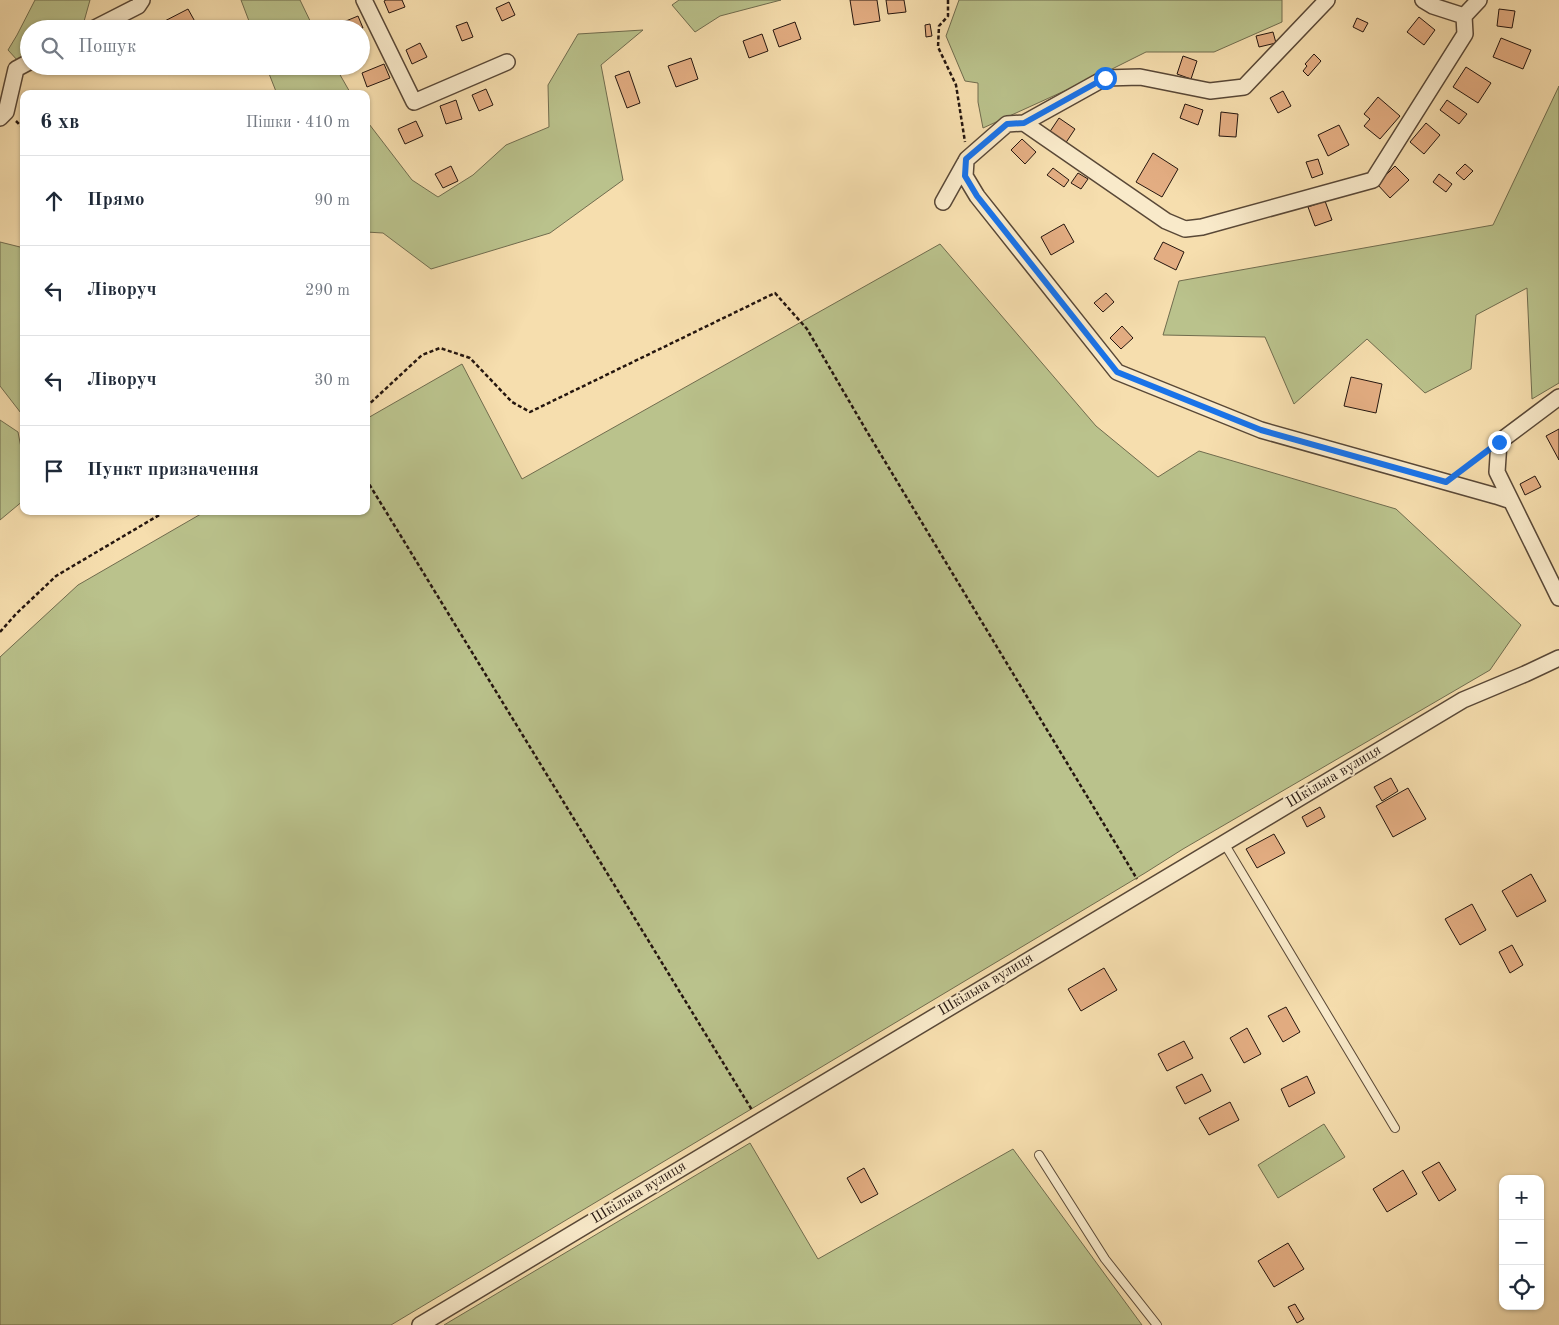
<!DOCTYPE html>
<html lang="uk">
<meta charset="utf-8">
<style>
:root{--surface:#fff;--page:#f6f6f7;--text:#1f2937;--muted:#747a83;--line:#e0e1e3}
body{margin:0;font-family:"Old Standard TT",serif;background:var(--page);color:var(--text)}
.controls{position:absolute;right:15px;bottom:15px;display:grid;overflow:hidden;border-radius:10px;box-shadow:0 1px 4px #0004}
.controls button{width:45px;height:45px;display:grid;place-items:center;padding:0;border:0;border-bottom:1px solid var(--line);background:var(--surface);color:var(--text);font:25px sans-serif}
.stop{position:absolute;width:15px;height:15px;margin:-11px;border:4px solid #1a73e8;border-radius:50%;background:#fff}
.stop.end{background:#1a73e8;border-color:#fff;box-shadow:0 1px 5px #0008}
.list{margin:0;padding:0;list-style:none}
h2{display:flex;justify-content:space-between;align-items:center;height:65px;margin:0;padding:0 20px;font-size:21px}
h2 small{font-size:16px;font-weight:400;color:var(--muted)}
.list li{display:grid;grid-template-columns:32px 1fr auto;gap:15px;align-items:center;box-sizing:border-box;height:90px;padding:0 20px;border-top:1px solid var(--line)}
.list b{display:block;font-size:19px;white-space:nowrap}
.list em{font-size:16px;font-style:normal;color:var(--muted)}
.icon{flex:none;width:28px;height:28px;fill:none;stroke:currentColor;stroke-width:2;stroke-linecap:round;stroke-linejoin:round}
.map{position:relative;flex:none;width:1559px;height:1325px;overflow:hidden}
.search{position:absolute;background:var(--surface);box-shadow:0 1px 4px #0004;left:20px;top:20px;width:350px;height:55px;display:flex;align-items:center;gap:12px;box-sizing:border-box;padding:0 18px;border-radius:28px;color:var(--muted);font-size:19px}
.panel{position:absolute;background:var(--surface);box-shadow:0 1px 4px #0004;left:20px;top:90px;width:350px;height:425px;border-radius:10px}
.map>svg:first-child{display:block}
.green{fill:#bac28c;stroke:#706c4e}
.building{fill:#e3ad82;stroke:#25160f}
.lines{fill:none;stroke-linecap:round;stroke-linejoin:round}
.service-casing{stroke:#594837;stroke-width:10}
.minor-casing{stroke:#594837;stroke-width:18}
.path{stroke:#25160f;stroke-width:2.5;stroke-dasharray:4 2.5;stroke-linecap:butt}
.service{stroke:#f9eaca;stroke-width:8}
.minor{stroke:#f9eaca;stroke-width:15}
.route{stroke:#1a73e8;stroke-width:6}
.labels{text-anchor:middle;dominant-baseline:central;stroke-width:4;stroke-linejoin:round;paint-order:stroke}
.street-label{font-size:15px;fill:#25160f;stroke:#f9eaca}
</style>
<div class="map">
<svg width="1559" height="1325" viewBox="0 0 1559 1325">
<rect width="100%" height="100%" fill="#f6deae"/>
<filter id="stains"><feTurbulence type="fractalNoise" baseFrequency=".004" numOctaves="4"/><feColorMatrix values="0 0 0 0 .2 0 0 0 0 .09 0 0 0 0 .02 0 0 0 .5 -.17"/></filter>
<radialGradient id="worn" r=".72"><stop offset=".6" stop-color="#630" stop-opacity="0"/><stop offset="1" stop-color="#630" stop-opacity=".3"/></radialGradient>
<path class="green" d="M35,0h55l-7,25 -7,4h-47v27l-11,5 -10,-11 9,-15z
M241,0h59l14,29h-62z
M679,0h102l-61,16 -25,16 -23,-27z
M959,0h323v22l-68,30h-68l-40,20 -123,56 -5,-26v-19l-13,-2 -19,-45z
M643,30l-42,35 22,115 -73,53 -119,36 -48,-36 -17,-1v-112l46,60 26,17 35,-22 33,-30 43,-18 -1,-42 30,-51z
M266,66h69l16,28h-74z
M1559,86v297l-27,16 -5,-111 -51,27 -5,54 -46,24 -58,-54 -73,65 -29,-67 -102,-2 16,-54 314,-56z
M0,242l24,6v169l-24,-31z
M940,244l156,182 62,51 41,-26 197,58 125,116 -31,45 -307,179 -38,24 -754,452h-391v-668l78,-72 128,-74h160v-92l96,-55 60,115z
M0,420l18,12 6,31v37l-24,20z
M1324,1124l21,33 -67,41 -20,-33z
M750,1143l68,116 195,-110 129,176h-698z"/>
<path class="building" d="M386,0h16l3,7 -16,6 -5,-12z
M850,0h27l3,21 -26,4z
M886,0h18l2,12 -18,2z
M509,2l6,13 -13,6 -6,-13z
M188,9l10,18 -4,2h-35l-2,-4z
M1499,9l16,2 -3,17 -15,-2z
M358,16l5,12 -20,1 -2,-6z
M1419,17l16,13 -11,15 -17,-13z
M1357,18l11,5 -5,9 -10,-5z
M467,22l6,15 -11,4 -6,-15z
M795,22l6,17 -22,8 -6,-17z
M930,24l2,12 -6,1 -1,-12z
M1273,32l3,11 -17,4 -3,-11z
M762,34l6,17 -19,7 -6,-17z
M1501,38l30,12 -8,19 -30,-12z
M420,43l7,14 -15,7 -6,-14z
M1314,54l7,7 -13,15 -5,-5 4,-5 -2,-2z
M1183,56l14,5 -6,18 -14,-5z
M691,58l7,21 -22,8 -8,-21z
M384,64l6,14 -23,9 -5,-14z
M1466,67l25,16 -13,20 -25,-16z
M629,71l11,32 -13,5 -12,-32z
M486,89l7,16 -14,6 -7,-16z
M1283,91l8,15 -13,7 -8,-15z
M1378,97l22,19 -20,23 -16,-13 6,-7 -6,-5z
M456,100l6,19 -16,5 -6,-18z
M1447,100l20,14 -8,10 -19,-14z
M1185,104l18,6 -5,15 -18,-7z
M1221,112l17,2 -2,23 -17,-1z
M1059,118l16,11 -10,15 -16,-11z
M416,121l7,15 -18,8 -7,-15z
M1426,123l14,12 -16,19 -14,-12z
M1339,125l10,20 -21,11 -10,-21z
M1022,139l14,13 -11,12 -14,-14z
M1153,153l25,16 -16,28 -26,-15z
M1318,159l5,15 -11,4 -6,-16z
M1465,164l8,7 -9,9 -8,-7z
M451,166l7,15 -15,7 -8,-14z
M1395,166l14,14 -19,18 -13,-14z
M1053,168l16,12 -5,7 -17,-12z
M1078,173l10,6 -7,10 -10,-6z
M1439,174l13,10 -6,8 -13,-10z
M1325,201l7,19 -17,6 -7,-19z
M1064,224l10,18 -23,13 -10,-18z
M1163,242l21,10 -8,18 -22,-11z
M1106,293l8,9 -11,10 -9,-9z
M1122,326l11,12 -12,11 -11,-11z
M1351,377l31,7 -6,29 -32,-7z
M1559,429v31l-13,-24z
M1535,476l6,11 -16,8 -5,-11z
M1391,778l7,13 -16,10 -8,-14z
M1408,788l18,31 -33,18 -17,-31z
M1320,807l5,10 -18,10 -5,-10z
M1274,834l11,19 -28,15 -11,-19z
M1531,874l15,27 -29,16 -15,-26z
M1472,904l14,26 -26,15 -15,-26z
M1512,945l11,20 -13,8 -11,-21z
M1104,968l13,22 -36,21 -13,-22z
M1286,1007l14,25 -17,10 -15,-26z
M1247,1028l14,26 -17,9 -14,-25z
M1184,1041l9,17 -26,13 -9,-17z
M1202,1074l9,17 -26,13 -9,-17z
M1307,1076l8,17 -26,14 -8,-18z
M1230,1102l9,18 -30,15 -10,-17z
M1439,1162l17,28 -17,11 -17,-29z
M864,1168l14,26 -17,9 -14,-25z
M1403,1170l14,24 -30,18 -14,-23z
M1288,1243l16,26 -30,18 -16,-26z
M1295,1304l9,15 -7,4 -9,-16z"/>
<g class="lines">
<defs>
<path id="service" d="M1224,843l171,285
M1039,1155l66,104 52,66"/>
<path id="minor" d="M364,0l50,102 93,-40
M1464,16l15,-16
M93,29l45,-23 4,-6
M0,118l6,-6 10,-43 13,-7
M1024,123l81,-45 35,-1 70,14 34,-4 83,-87
M966,161l-1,15 12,20 140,176 144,58 235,66 15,5
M943,202l24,-43 40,-35 17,-1 142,98 19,8 17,-2 171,-47 92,-146 -1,-18 -31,-10 -10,-6
M1559,397l-60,45 -2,30 62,126
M420,1325l1043,-625 62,-26 34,-16"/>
</defs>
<use href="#service" class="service-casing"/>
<use href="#minor" class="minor-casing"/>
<path class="path" d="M948,0v16l-9,10 -1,21 18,38 9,57
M16,121l8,8
M366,407l56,-52 18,-7 30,10 42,44 18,10 245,-119 32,36 59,101 271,449
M1460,472l25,-19
M366,479l386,631
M0,632l16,-18 40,-38 110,-65"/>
<use href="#service" class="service"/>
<use href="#minor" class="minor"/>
</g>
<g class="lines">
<path class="route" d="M1105,78l-81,45 -17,1 -41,35 -1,17 12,20 140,176 144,58 185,52 53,-40"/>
</g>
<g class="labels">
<g class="street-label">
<text transform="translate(1334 777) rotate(-31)">Шкільна вулиця</text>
<text transform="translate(986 985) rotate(-31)">Шкільна вулиця</text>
<text transform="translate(639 1193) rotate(-31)">Шкільна вулиця</text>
</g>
</g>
<rect width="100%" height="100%" filter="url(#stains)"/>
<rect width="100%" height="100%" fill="url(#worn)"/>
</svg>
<div class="controls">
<button>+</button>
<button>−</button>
<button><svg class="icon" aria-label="locate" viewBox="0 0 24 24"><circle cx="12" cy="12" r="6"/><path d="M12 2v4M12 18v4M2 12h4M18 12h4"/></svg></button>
</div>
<div class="stop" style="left:1105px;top:78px"></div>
<div class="stop end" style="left:1499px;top:442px"></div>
<div class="search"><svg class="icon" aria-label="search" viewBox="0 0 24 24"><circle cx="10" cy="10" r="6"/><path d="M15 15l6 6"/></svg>Пошук</div>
<section class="panel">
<h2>6 хв<small>Пішки · 410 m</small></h2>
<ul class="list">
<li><svg class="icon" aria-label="ahead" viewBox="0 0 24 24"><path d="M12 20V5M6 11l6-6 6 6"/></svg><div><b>Прямо</b></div><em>90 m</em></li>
<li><svg class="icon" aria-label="left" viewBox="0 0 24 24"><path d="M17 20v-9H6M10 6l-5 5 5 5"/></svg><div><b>Ліворуч</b></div><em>290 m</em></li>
<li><svg class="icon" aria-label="left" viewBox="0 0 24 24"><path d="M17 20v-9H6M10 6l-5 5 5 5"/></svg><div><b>Ліворуч</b></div><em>30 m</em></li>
<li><svg class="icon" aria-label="arrive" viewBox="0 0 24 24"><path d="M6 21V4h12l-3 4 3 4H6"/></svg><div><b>Пункт призначення</b></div></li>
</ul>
</section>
</div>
